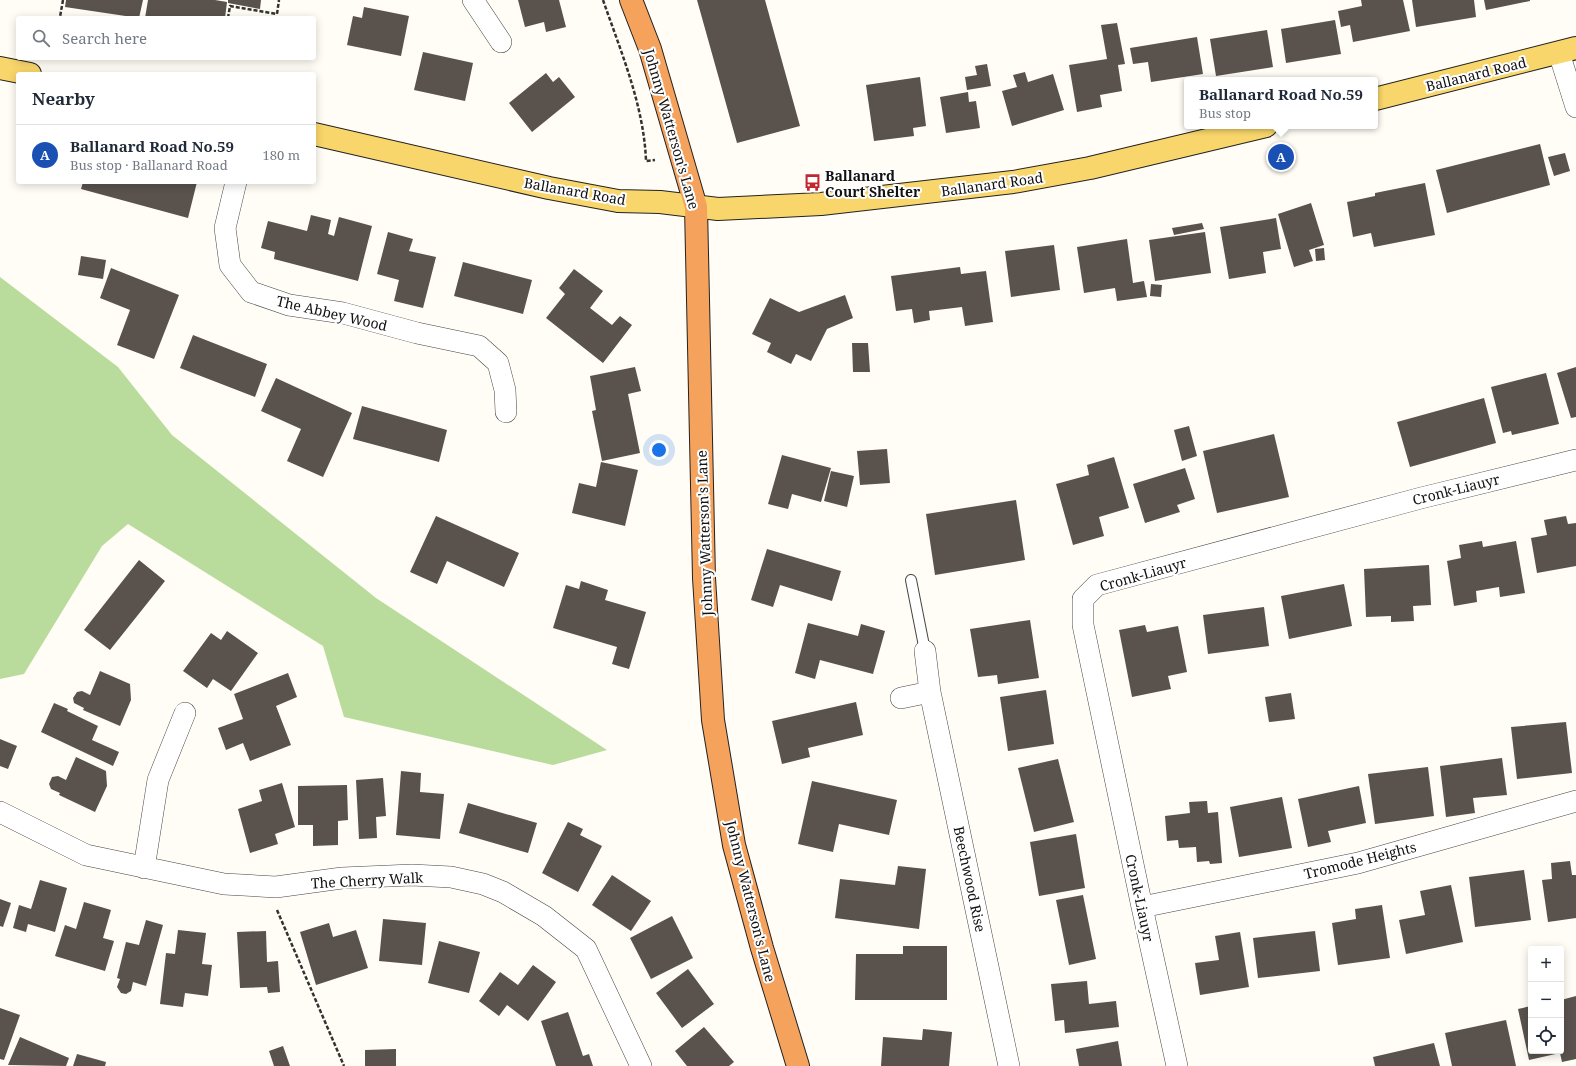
<!DOCTYPE html>
<meta charset="utf-8">
<style>
:root{--surface:#fff;--page:#f2f2f3;--text:#1f2937;--muted:#747a83;--line:#e0e1e3;--accent:#d93025}
body{margin:0;font-family:"Noto Serif",serif;background:var(--page);color:var(--text)}
.controls{position:absolute;right:12px;bottom:12px;display:grid;overflow:hidden;border-radius:4px;box-shadow:0 2px 10px #0003}
.controls button{width:36px;height:36px;display:grid;place-items:center;padding:0;border:0;border-bottom:1px solid var(--line);background:var(--surface);color:var(--text);font:20px sans-serif}
.you{position:absolute;left:659px;top:450px;width:14px;height:14px;margin:-10px;border:3px solid #fff;border-radius:50%;background:#1a73e8;box-shadow:0 0 0 6px #1a73e833}
.badge{display:grid;place-items:center;width:26px;height:26px;border-radius:50%;background:var(--accent);color:#fff;font-size:13px;font-weight:700}
.pin{position:absolute;translate:-50% -50%;border:2px solid #fff;box-shadow:0 1px 4px #0006}
.popup{position:absolute;left:1184px;top:77px;width:194px;height:52px;box-sizing:border-box;display:grid;place-content:center;border-radius:4px;background:var(--surface);filter:drop-shadow(0 1px 3px #0005);font-size:13px;white-space:nowrap;color:var(--muted)}
.popup b{font-size:15px;color:var(--text)}
.popup::after{content:'';position:absolute;left:50%;top:100%;margin-left:-8px;border:8px solid transparent;border-top-color:var(--surface)}
.list{margin:0;padding:0;list-style:none}
h2{display:flex;justify-content:space-between;align-items:center;height:52px;margin:0;padding:0 16px;font-size:17px}
h2 small{font-size:13px;font-weight:400;color:var(--muted)}
.list li{display:grid;grid-template-columns:26px 1fr auto;gap:12px;align-items:center;box-sizing:border-box;height:60px;padding:0 16px;border-top:1px solid var(--line)}
.list b{display:block;font-size:15px;white-space:nowrap}
.list p{margin:0;font-size:13px;white-space:nowrap;color:var(--muted)}
.list em{font-size:13px;font-style:normal;color:var(--muted)}
.icon{flex:none;width:22px;height:22px;fill:none;stroke:currentColor;stroke-width:2;stroke-linecap:round;stroke-linejoin:round}
.map{position:relative;flex:none;width:1576px;height:1066px;overflow:hidden}
.search{position:absolute;background:var(--surface);box-shadow:0 2px 10px #0003;left:16px;top:16px;width:300px;height:44px;display:flex;align-items:center;gap:10px;box-sizing:border-box;padding:0 14px;border-radius:4px;color:var(--muted);font-size:15px}
.panel{position:absolute;background:var(--surface);box-shadow:0 2px 10px #0003;left:16px;top:72px;width:300px;height:112px;border-radius:4px}
.map>svg:first-child{display:block}
.forest{fill:#b9dc9c}
.building{fill:#5a524d}
.lines{fill:none;stroke-linecap:round;stroke-linejoin:round}
.lane-casing{stroke:#444;stroke-width:12}
.street-casing{stroke:#444;stroke-width:22}
.primary-casing{stroke:#222;stroke-width:24}
.highway-casing{stroke:#222;stroke-width:24}
.path{stroke:#333;stroke-width:2.5;stroke-dasharray:4 2;stroke-linecap:butt}
.lane{stroke:#fff;stroke-width:10}
.street{stroke:#fff;stroke-width:21}
.primary{stroke:#f9d66b;stroke-width:22}
.highway{stroke:#f5a25d;stroke-width:22}
.labels{text-anchor:middle;dominant-baseline:central;stroke-width:4;stroke-linejoin:round;paint-order:stroke}
.street-label{font-size:14px;fill:#111;stroke:#fff}
.poi-label{font-size:14px;font-weight:bold;fill:#111;stroke:#fff;text-anchor:start}
</style>
<div class="map">
<svg width="1576" height="1066" viewBox="0 0 1576 1066">
<rect width="100%" height="100%" fill="#fffdf5"/>
<path class="forest" d="M0,277l118,90 54,68 204,163 231,152 -54,15 -209,-48 -21,-71 -195,-122 -26,22 -78,128 -24,5z"/>
<path class="building" d="M66,0h77l-4,18 -74,-11z
M148,0h67l12,2 -2,16h-80z
M228,0h33l-1,9 -32,-6z
M518,0h41l7,27 -20,5 -2,-10 -19,5z
M697,0h68l35,126 -63,17z
M1361,0h42l7,31 -57,11 -3,-17 -9,2 -3,-16 24,-5z
M1412,0h62l2,17 -60,10z
M1484,0h46v1l-44,9z
M364,7l45,9 -8,40 -54,-11 6,-29 9,2z
M1335,20l6,34 -55,9 -5,-34z
M1117,23l8,41 -7,1 4,26 -22,4 2,12 -25,5 -8,-47 38,-6 -6,-34z
M1267,30l6,37 -57,9 -6,-37z
M1197,37l6,37 -52,8 -3,-20 -15,2 -3,-16z
M423,52l50,11 -8,38 -51,-11z
M987,64l4,22 -24,4 -2,-13 12,-2 -2,-9z
M1025,72l3,10 25,-8 11,36 -52,16 -10,-35 15,-4 -4,-12z
M546,73l7,9 6,-5 16,20 -43,35 -23,-29z
M920,77l6,49 -13,2 1,8 -40,5 -8,-56z
M968,92l1,10 7,-1 4,27 -34,5 -6,-36z
M1540,144l10,41 -103,28 -11,-43z
M1565,153l5,18 -16,5 -6,-19z
M83,182h114l-9,36 -107,-29z
M1425,183l10,52 -61,12 -3,-14 -18,4 -6,-35 28,-6v-3z
M1311,203l13,42 -15,5 4,11 -19,6 -16,-53z
M311,215l20,5 -3,14 6,2 5,-19 33,9 -14,55 -84,-22 1,-7 -14,-4 7,-27 39,10z
M1276,218l5,31 -18,3 3,21 -37,6 -9,-52z
M1202,223l2,6 -30,6 -2,-7z
M388,232l25,7 -4,12 27,6 -13,51 -29,-7 5,-21 -22,-6z
M1205,232l6,41 -56,8 -6,-41z
M1127,239l6,44 11,-2 3,16 -30,4 -2,-13 -31,5 -7,-46z
M1054,245l6,45 -49,7 -6,-46z
M1324,248l1,12 -9,1 -1,-12z
M81,256l25,4 -3,19 -25,-4z
M463,262l69,18 -9,34 -69,-18z
M960,267l1,7 25,-3 7,51 -28,4 -3,-19 -33,4 1,9 -16,3 -2,-14 -16,2 -5,-35z
M111,268l68,27 -25,64 -37,-14 13,-35 -30,-12z
M574,269l29,22 -13,17 22,17 8,-9 12,9 -29,38 -57,-45 19,-24 -6,-6z
M1151,284l11,1 -1,12 -11,-1z
M845,295l8,23 -26,11 -16,32 -15,-7 -5,10 -24,-12 4,-9 -19,-9 18,-36 29,14z
M193,335l74,29 -12,33 -75,-29z
M852,343h16l2,29h-17z
M635,367l6,24 -13,3 12,59 -38,8 -10,-50 4,-1 -6,-34z
M1576,367v50l-5,1 -14,-45z
M1546,373l13,51 -47,11 -1,-4 -8,2 -12,-46z
M276,378l76,35 -29,64 -36,-16 14,-32 -40,-18z
M1484,398l12,45 -86,24 -13,-45z
M362,406l85,24 -8,32 -86,-23z
M1189,426l8,30 -15,5 -8,-31z
M1274,434l15,63 -72,16 -14,-62z
M887,449l3,34 -30,2 -3,-34z
M782,455l49,13 -10,34 -29,-8 -4,15 -20,-5z
M1114,457l15,51 -30,9 5,19 -31,9 -17,-61 33,-9 -2,-10z
M601,462l37,8 -13,56 -53,-13 7,-30 17,4z
M1185,468l10,31 -18,6 3,7 -35,11 -12,-39z
M831,471l23,5 -7,31 -23,-6z
M1016,500l9,60 -90,15 -9,-61z
M436,516l83,37 -15,34 -57,-26 -10,23 -27,-12z
M1566,516l2,8 8,-1v43l-39,7 -6,-35 16,-3 -3,-15z
M1482,541l1,6 33,-6 9,52 -25,4 -1,-10 -23,4 1,11 -23,4 -7,-45 14,-3 -2,-13z
M767,549l74,22 -9,30 -52,-16 -7,22 -22,-7z
M139,560l26,21 -55,69 -26,-20z
M1429,565l2,40 -18,1 1,15 -23,1v-6l-25,1 -2,-48z
M581,581l27,9 -3,10 41,12 -17,57 -17,-5 5,-17 -64,-19 13,-43 13,4z
M1344,584l8,42 -63,13 -8,-43z
M1264,607l5,39 -61,8 -5,-39z
M1030,620l9,58 -41,6 -1,-9 -19,2 -8,-48z
M808,623l50,13 3,-12 24,7 -12,43 -53,-14 -5,19 -20,-6z
M1145,625l2,7 31,-6 9,46 -19,4 3,13 -39,8 -13,-67z
M227,631l31,22 -27,38 -18,-12 -6,9 -24,-17 28,-38 10,7z
M100,671l30,13 1,16 -11,26 -37,-16 1,-2 -10,-5 -1,-5 4,-6 5,-1 8,4z
M288,673l9,24 -21,9 15,39 -41,16 -7,-18 -17,7 -8,-22 25,-9 -9,-25z
M1046,690l8,54 -46,7 -8,-54z
M1291,693l4,26 -26,3 -4,-25z
M856,702l7,33 -55,13 2,9 -28,7 -10,-43z
M54,703l14,6 -1,2 31,15 -6,14 27,12 -6,14 -72,-34z
M1566,722l6,51 -55,6 -6,-52z
M0,739l17,7 -9,23 -8,-3z
M76,757l30,14 1,15 -12,26 -36,-17 1,-2 -9,-4 -2,-5 3,-7 6,-1 8,4z
M1502,758l5,37 -34,3 2,15 -29,4 -6,-51z
M1058,759l16,63 -40,10 -16,-64z
M1428,767l6,49 -59,8 -7,-50z
M401,771l20,2 -1,19 24,2 -4,45 -44,-4z
M383,778l3,38 -10,1 1,21 -18,1 -3,-59z
M812,781l85,19 -8,35 -50,-11 -6,28 -35,-8z
M282,783l13,44 -20,7 3,10 -28,9 -12,-44 24,-8 -3,-11z
M347,785l1,35 -10,1v24l-25,1v-21h-15v-39z
M1359,786l7,37 -38,8 3,11 -23,5 -10,-48z
M1282,797l10,51 -53,9 -9,-50z
M1207,801l1,12 10,-1 4,51 -12,1 -1,-3 -12,1 -1,-15 -17,1 -1,-8 -11,1 -2,-25 25,-3 -1,-11z
M468,803l69,20 -9,30 -69,-20z
M568,822l15,7 -3,6 22,11 -24,46 -36,-19z
M1076,834l9,54 -46,8 -9,-54z
M1570,861l2,14h4v43l-28,4 -6,-42 10,-1 -1,-16z
M898,866l28,3 -7,60 -84,-11 5,-39 55,6z
M1524,870l7,50 -56,7 -6,-50z
M612,875l39,26 -20,30 -39,-26z
M40,880l27,8 -12,44 -27,-8 -2,8 -13,-4 6,-23 12,4z
M1451,885l12,57 -57,12 -7,-34 26,-5 -5,-24z
M1083,895l13,64 -27,6 -13,-65z
M0,899l11,4 -8,24 -3,-1z
M84,902l27,8 -8,28 11,3 -9,30 -50,-15 10,-31 11,4z
M1382,905l8,53 -52,7 -6,-42 24,-4 -1,-10z
M672,916l21,42 -42,21 -21,-41z
M383,919l43,4 -4,42 -43,-4z
M146,920l17,5 -17,61 -13,-4 -2,9 -5,3 -5,-1 -4,-6 3,-8 -3,-1 9,-36 13,3z
M329,923l4,14 23,-7 12,38 -52,17 -16,-53z
M178,930l28,3 -4,31 10,1 -4,31 -23,-3 -2,14 -23,-3 6,-51 9,1z
M266,931l1,31 11,-1 2,31 -12,1 -1,-6 -27,1 -3,-56z
M1315,931l5,40 -62,7 -5,-40z
M1240,932l9,55 -49,8 -5,-32 24,-3 -4,-24z
M439,941l41,11 -11,41 -41,-10z
M903,946h44v54h-92l1,-46h47z
M533,965l23,17 -28,39 -21,-16 -8,11 -20,-15 21,-29 18,13z
M688,969l26,35 -32,24 -26,-35z
M1087,981l2,23 27,-3 3,26 -54,6 -1,-13 -9,1 -4,-37z
M1576,996v63l-14,3 -2,-9 -31,7 -11,-51 13,-3v45h30v-51z
M0,1008l20,7 -16,45 -4,-1z
M568,1012l15,44 6,-2 4,12h-37l-15,-45z
M1506,1020l10,46h-64l-7,-33z
M704,1027l30,35 -5,4h-42l-12,-15z
M923,1029l29,3 -3,34h-68l2,-29 39,3z
M20,1037l49,21 -3,8 -58,-1z
M1118,1041l4,25h-43l-3,-17z
M1434,1043l6,23h-65l-2,-9z
M283,1046l7,20h-16l-5,-15z
M396,1049v17h-31v-16z
M77,1054l29,8 -1,4h-32z"/>
<g class="lines">
<defs>
<path id="lane" d="M911,580l14,71"/>
<path id="street" d="M473,0l28,42
M1559,53l17,54
M236,182l-11,46 5,37 21,27 38,13 54,8 74,20 62,13 19,17 7,27 1,22
M925,651l5,41 79,374
M901,698l29,-6
M0,812l86,43 138,29 52,3 66,-9 70,-3 39,2 32,7 20,8 41,24 42,33 55,117
M144,868l14,-88 27,-67
M1142,907l216,-44 218,-62
M1177,1066l-35,-159 -59,-282v-26l14,-14 324,-87 155,-38"/>
<path id="primary" d="M0,68l30,6
M1375,99l201,-51
M314,134l235,54 69,13 42,1 58,7 103,-5 192,-22 77,-14 176,-42"/>
<path id="highway" d="M631,0l19,49 46,158 8,371 9,142 21,125 28,103 36,118"/>
</defs>
<use href="#lane" class="lane-casing"/>
<use href="#street" class="street-casing"/>
<use href="#primary" class="primary-casing"/>
<use href="#highway" class="highway-casing"/>
<path class="path" d="M63,0l-3,17 8,1
M603,0c18,52 41,106 43,161l9,-1
M228,18l2,-12 47,8 2,-14
M277,910l67,156"/>
<use href="#lane" class="lane"/>
<use href="#street" class="street"/>
<use href="#primary" class="primary"/>
<use href="#highway" class="highway"/>
</g>
<defs>
<symbol id="bus-bare" viewBox="-9 -9 18 18"><path d="M-5-6H5V4H4V6H2V4H-2V6H-4V4H-5ZM-3.5-4V0h7V-4ZM-3.5 1.2v1.5H-2V1.2ZM2 1.2v1.5H3.5V1.2Z" fill="#c4262e" stroke="#fff" stroke-width="2.5" paint-order="stroke"/></symbol>
</defs>
<g fill-rule="evenodd">
<use href="#bus-bare" x="800" y="170" width="25" height="25"/>
</g>
<g class="labels">
<g class="street-label">
<text transform="translate(1476 74) rotate(-14)">Ballanard Road</text>
<text transform="translate(672 129) rotate(74)">Johnny Watterson's Lane</text>
<text transform="translate(992 184) rotate(-8)">Ballanard Road</text>
<text transform="translate(575 191) rotate(10)">Ballanard Road</text>
<text transform="translate(332 313) rotate(13)">The Abbey Wood</text>
<text transform="translate(1456 489) rotate(-14)">Cronk-Liauyr</text>
<text transform="translate(704 533) rotate(-92)">Johnny Watterson's Lane</text>
<text transform="translate(1143 574) rotate(-16)">Cronk-Liauyr</text>
<text transform="translate(1360 860) rotate(-14)">Tromode Heights</text>
<text transform="translate(970 879) rotate(78)">Beechwood Rise</text>
<text transform="translate(367 880) rotate(-3)">The Cherry Walk</text>
<text transform="translate(1140 898) rotate(78)">Cronk-Liauyr</text>
<text transform="translate(751 901) rotate(76)">Johnny Watterson's Lane</text>
</g>
<g class="poi-label">
<text x="825" y="175">Ballanard<tspan x="825" dy="16">Court Shelter</tspan></text>
</g>
</g>
</svg>
<div class="controls">
<button>+</button>
<button>−</button>
<button><svg class="icon" aria-label="locate" viewBox="0 0 24 24"><circle cx="12" cy="12" r="6"/><path d="M12 2v4M12 18v4M2 12h4M18 12h4"/></svg></button>
</div>
<div class="you"></div>
<div class="pin badge" style="left:1281px;top:157px;background:#1a4fb4">A</div>
<div class="popup"><b>Ballanard Road No.59</b>Bus stop</div>
<div class="search"><svg class="icon" aria-label="search" viewBox="0 0 24 24"><circle cx="10" cy="10" r="6"/><path d="M15 15l6 6"/></svg>Search here</div>
<section class="panel">
<h2>Nearby<small></small></h2>
<ul class="list">
<li><span class="badge" style="background:#1a4fb4">A</span><div><b>Ballanard Road No.59</b><p>Bus stop · Ballanard Road</p></div><em>180 m</em></li>
</ul>
</section>
</div>
